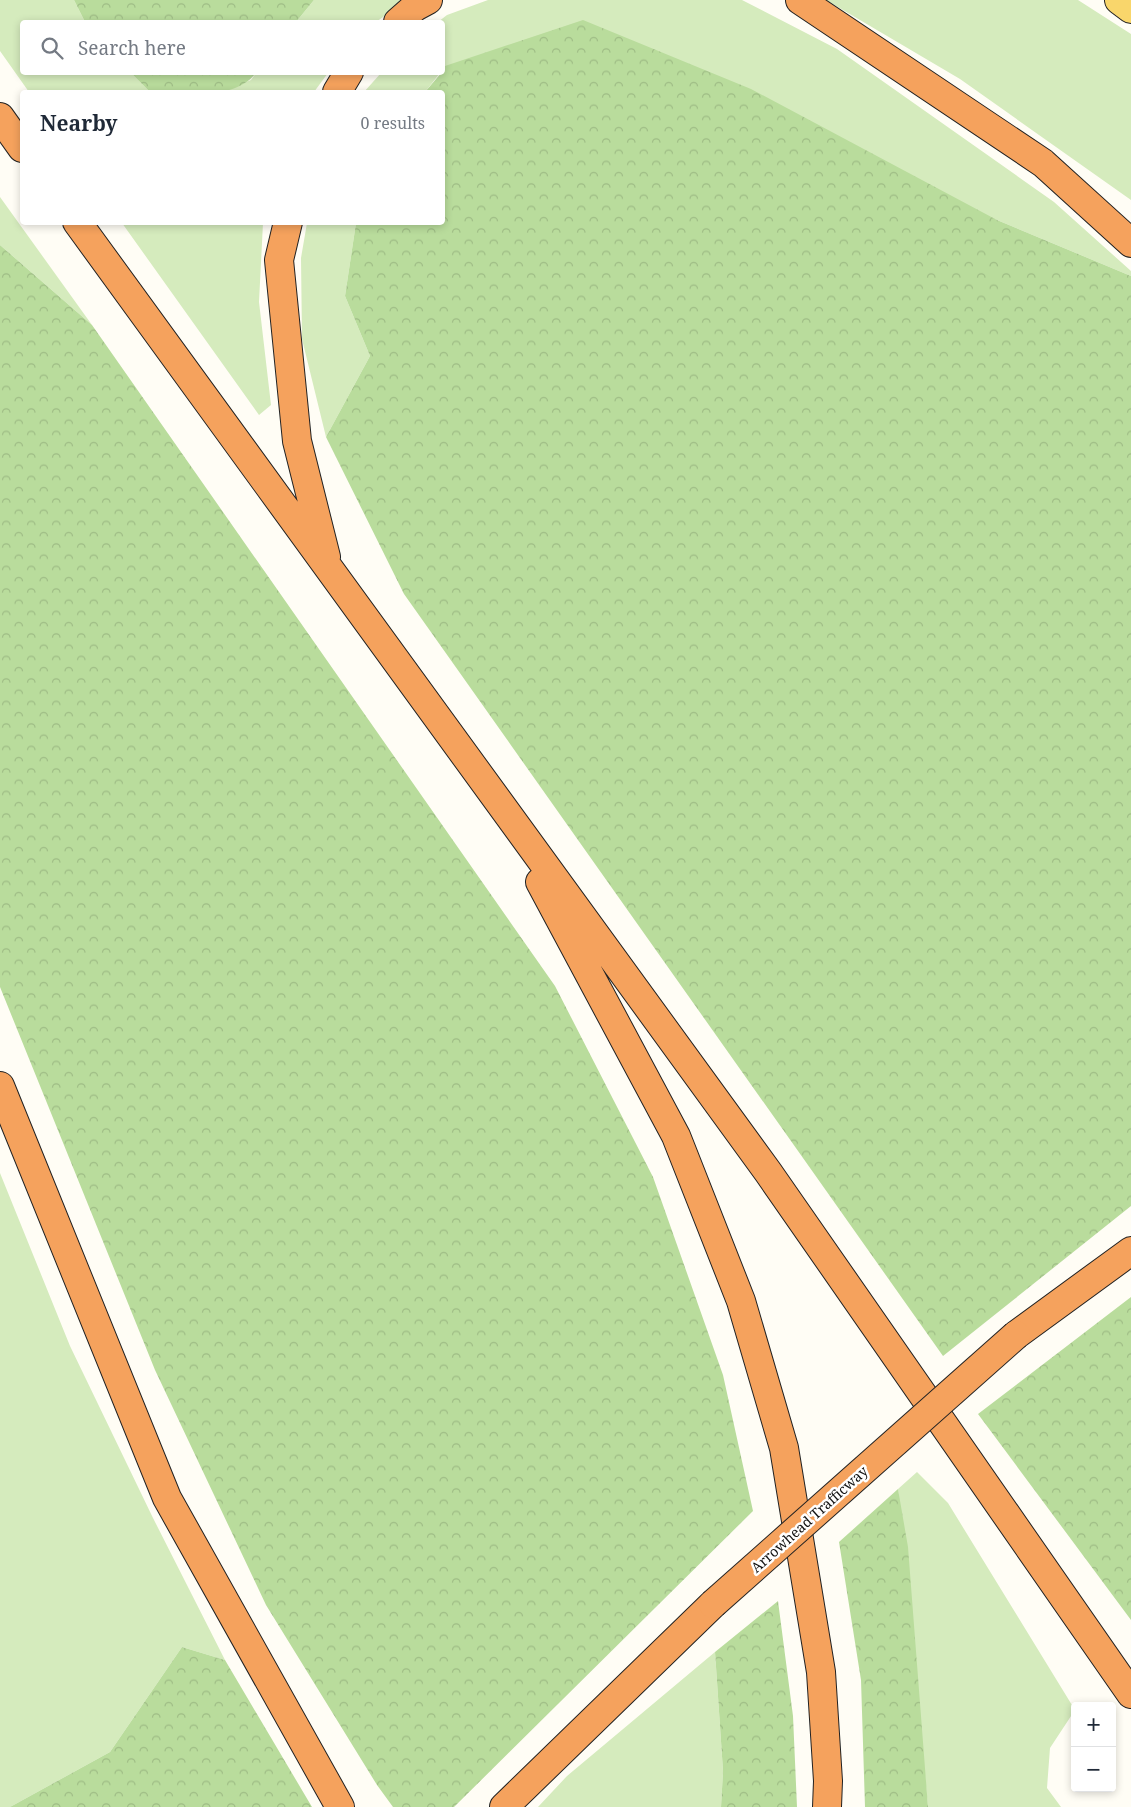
<!DOCTYPE html>
<meta charset="utf-8">
<style>
:root{--surface:#fff;--page:#f2f2f3;--text:#1f2937;--muted:#747a83;--line:#e0e1e3}
body{margin:0;font-family:"Noto Serif",serif;background:var(--page);color:var(--text)}
.controls{position:absolute;right:15px;bottom:15px;display:grid;overflow:hidden;border-radius:5px;box-shadow:0 2px 8px #0003}
.controls button{width:45px;height:45px;display:grid;place-items:center;padding:0;border:0;border-bottom:1px solid var(--line);background:var(--surface);color:var(--text);font:25px sans-serif}
.list{margin:0;padding:0;list-style:none}
h2{display:flex;justify-content:space-between;align-items:center;height:65px;margin:0;padding:0 20px;font-size:21px}
h2 small{font-size:16px;font-weight:400;color:var(--muted)}
.icon{flex:none;width:28px;height:28px;fill:none;stroke:currentColor;stroke-width:2;stroke-linecap:round;stroke-linejoin:round}
.map{position:relative;flex:none;width:1131px;height:1807px;overflow:hidden}
.search{position:absolute;background:var(--surface);box-shadow:0 2px 8px #0003;left:20px;top:20px;width:425px;height:55px;display:flex;align-items:center;gap:12px;box-sizing:border-box;padding:0 18px;border-radius:5px;color:var(--muted);font-size:19px}
.panel{position:absolute;background:var(--surface);box-shadow:0 2px 8px #0003;left:20px;top:90px;width:425px;height:135px;border-radius:5px}
.map>svg:first-child{display:block}
.grass{fill:#d5ebbd}
.forest{fill:url(#forest-crowns)}
.lines{fill:none;stroke-linecap:round;stroke-linejoin:round}
.primary-casing{stroke:#222;stroke-width:30}
.highway-casing{stroke:#222;stroke-width:30}
.primary{stroke:#f9d66b;stroke-width:28}
.highway{stroke:#f5a25d;stroke-width:28}
.highway-bridge-casing{stroke:#222;stroke-width:30;stroke-linecap:butt}
.highway-bridge{stroke:#f5a25d;stroke-width:28}
.labels{text-anchor:middle;dominant-baseline:central;stroke-width:5;stroke-linejoin:round;paint-order:stroke}
.street-label{font-size:14px;fill:#111;stroke:#fff}
</style>
<div class="map">
<svg width="1131" height="1807" viewBox="0 0 1131 1807">
<defs>
<pattern id="forest-crowns" width="20" height="18" patternUnits="userSpaceOnUse" patternTransform="scale(1.25)"><rect width="20" height="18" fill="#b9dc9c"/><path d="M2 6a3 3 0 1 1 6 0M12 15a3 3 0 1 1 6 0" fill="none" stroke="#9ebc85"/></pattern>
</defs>
<rect width="100%" height="100%" fill="#fffdf5"/>
<path class="grass" d="M0,0h74l11,22h-63v50l109,1 19,19h-121l-29,-41z
M314,0h93l-31,22h-80z
M488,0h254l95,49 217,153 77,69v5l-134,-56 -552,-154 -2,4 -1,-48h-4l9,-7z
M826,0h252l53,34v166l-171,-121z
M256,73h72l-14,19h-93l30,-12z
M381,73h59l-15,19h-61z
M0,197l92,128 -92,-80z
M122,223h141l-4,79 12,103 -12,10z
M307,223h49l-11,73 25,60 -44,81 -24,-98 -1,-81z
M0,1173l70,173 83,172 72,142 -43,-13 -72,105 -100,55h-10z
M917,1472l31,31 127,207 -25,38 -3,40 14,19h-133l-30,-318z
M715,1652l8,119 -2,36h-183l29,-31z"/>
<path class="forest" d="M74,0h240l-18,22h-211z
M583,20l168,69 246,131 134,56v930l-188,150 -539,-762 -78,-157 44,-81 -25,-60 11,-73 86,-1v-130h-17l17,-20 3,-6z
M131,73h125c-23,29 -73,20 -106,19z
M0,245l92,80 463,661 98,191 70,198 30,136 -299,296h-61l-16,-22 -111,-180 -111,-235 -155,-383z
M1131,1297v323l-153,-206z
M898,1489l10,58 20,260h-63l-4,-127 -22,-138z
M778,1601l15,115 4,91h-76l2,-36 -8,-119z
M182,1647l43,13 87,147h-302l100,-55z"/>
<g class="lines">
<defs>
<path id="primary" d="M1119,0l12,9"/>
<path id="highway" d="M800,0l243,163 88,80
M398,22l17,-15 13,-7
M337,92l12,-20
M0,117l22,31
M77,222l691,950 363,522
M288,222l-9,38 18,181 29,116
M540,882l136,254 65,165 43,147 37,224 7,109 -1,26
M0,1086l167,412 173,309
M1016,1335l115,-84
M504,1807l209,-203"/>
</defs>
<use href="#primary" class="primary-casing"/>
<use href="#highway" class="highway-casing"/>
<use href="#primary" class="primary"/>
<use href="#highway" class="highway"/>
<defs>
<path id="highway-bridge" d="M713,1604l303,-269"/>
</defs>
<use href="#highway-bridge" class="highway-bridge-casing"/>
<use href="#highway-bridge" class="highway-bridge"/>
</g>
<g class="labels">
<g class="street-label">
<text transform="translate(809 1519) rotate(-42)">Arrowhead Trafficway</text>
</g>
</g>
</svg>
<div class="controls">
<button>+</button>
<button>−</button>
</div>
<div class="search"><svg class="icon" aria-label="search" viewBox="0 0 24 24"><circle cx="10" cy="10" r="6"/><path d="M15 15l6 6"/></svg>Search here</div>
<section class="panel">
<h2>Nearby<small>0 results</small></h2>
<ul class="list">
</ul>
</section>
</div>
